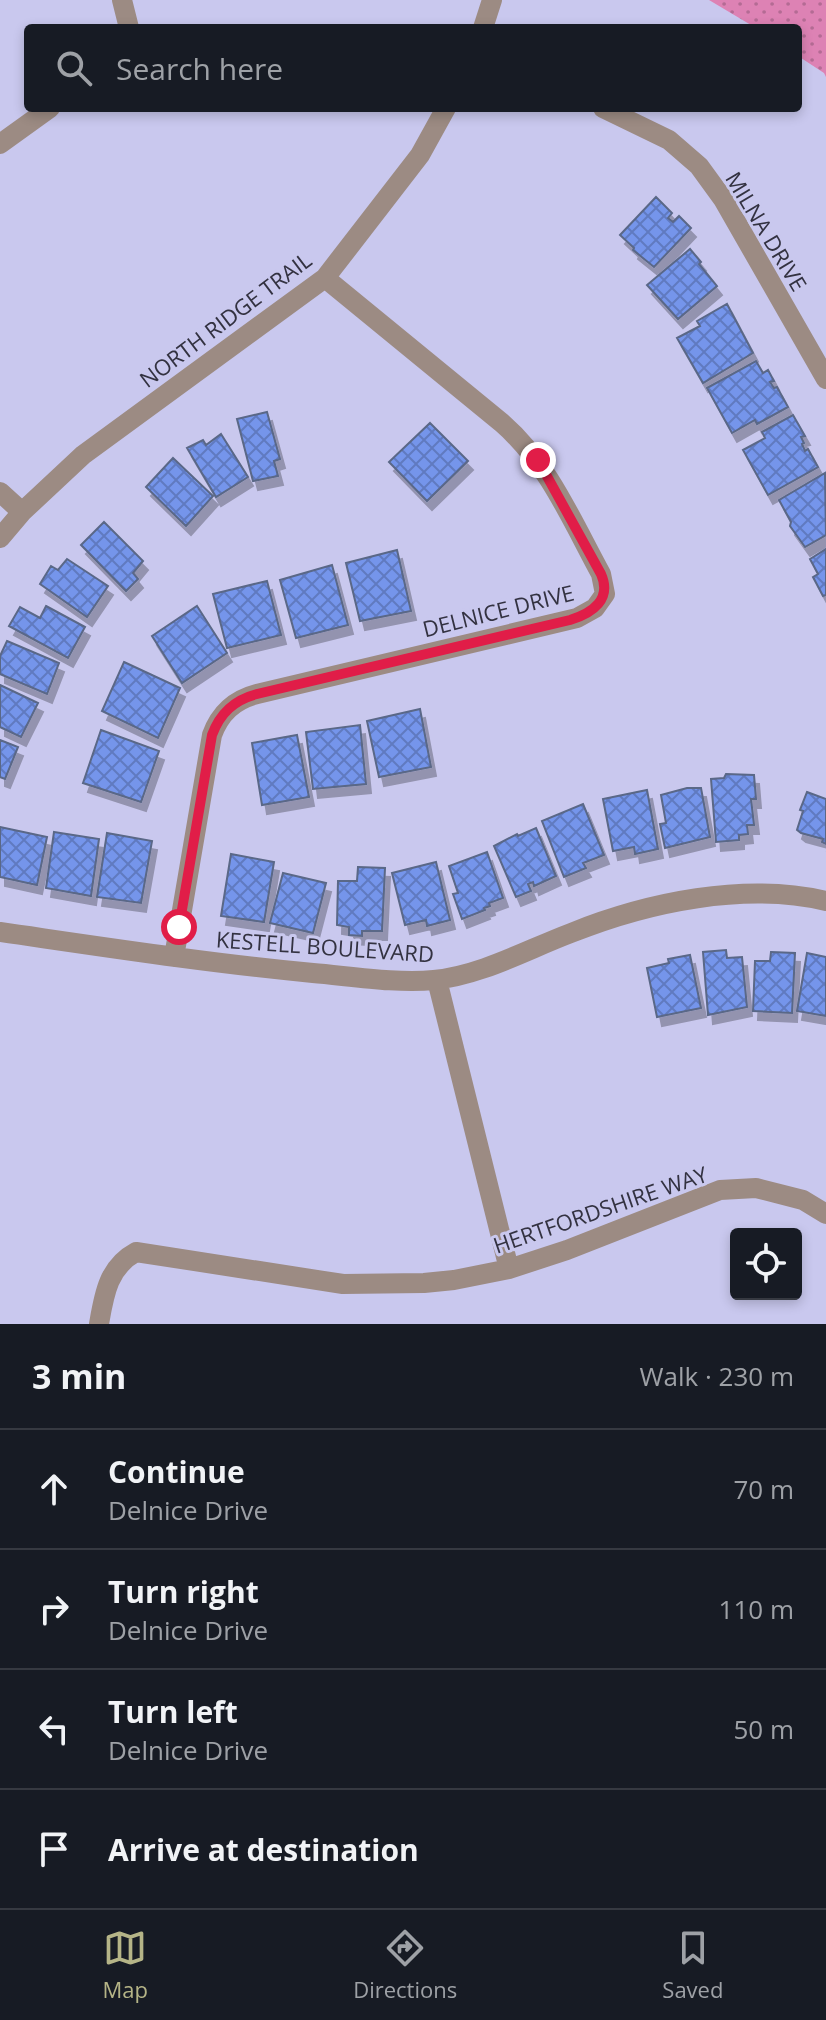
<!DOCTYPE html>
<meta charset="utf-8">
<style>
:root{--surface:#171b24;--page:#242831;--text:#f1f3f6;--muted:#9ea1a6;--line:#363941;--accent:#b5b487}
body{margin:0;font-family:"Open Sans",sans-serif;background:var(--page);color:var(--text)}
.controls{position:absolute;right:24px;bottom:24px;display:grid;overflow:hidden;border-radius:8px;box-shadow:0 4px 12px #0003}
.controls button{width:72px;height:72px;display:grid;place-items:center;padding:0;border:0;border-bottom:2px solid var(--line);background:var(--surface);color:var(--text);font:40px sans-serif}
.stop{position:absolute;width:24px;height:24px;margin:-18px;border:6px solid #e11d48;border-radius:50%;background:#fff}
.stop.end{background:#e11d48;border-color:#fff;box-shadow:0 2px 8px #0008}
.list{margin:0;padding:0;list-style:none}
h2{display:flex;justify-content:space-between;align-items:center;height:104px;margin:0;padding:0 32px;font-size:34px}
h2 small{font-size:26px;font-weight:400;color:var(--muted)}
.list li{display:grid;grid-template-columns:52px 1fr auto;gap:24px;align-items:center;box-sizing:border-box;height:120px;padding:0 32px;border-top:2px solid var(--line)}
.list b{display:block;font-size:30px;white-space:nowrap}
.list p{margin:0;font-size:26px;white-space:nowrap;color:var(--muted)}
.list em{font-size:26px;font-style:normal;color:var(--muted)}
.icon{flex:none;width:44px;height:44px;fill:none;stroke:currentColor;stroke-width:2;stroke-linecap:round;stroke-linejoin:round}
.map{position:relative;flex:none;width:826px;height:1324px;overflow:hidden}
.search{position:absolute;background:var(--surface);box-shadow:0 4px 12px #0003;left:24px;right:24px;top:24px;height:88px;display:flex;align-items:center;gap:20px;box-sizing:border-box;padding:0 28px;border-radius:8px;color:var(--muted);font-size:30px}
.sheet{height:584px;background:var(--surface)}
nav{display:flex;justify-content:space-around;align-items:center;box-sizing:border-box;height:112px;border-top:2px solid var(--line);background:var(--surface);font-size:22px;color:var(--muted)}
nav a{display:grid;justify-items:center;gap:4px}
nav .on{color:var(--accent)}
.map>svg:first-child{display:block}
.green{fill:url(#green-dots)}
.building{fill:url(#building-cross-hatch);stroke:#5a6787;stroke-width:2;filter:url(#shadow)}
.lines{fill:none;stroke-linecap:round;stroke-linejoin:round}
.minor{stroke:#9c8b83;stroke-width:20}
.route{stroke:#e11d48;stroke-width:10}
.labels{text-anchor:middle;dominant-baseline:central;stroke-width:6;stroke-linejoin:round;paint-order:stroke}
.street-label{font-size:22px;fill:#333241;stroke:#c9c8ee}
</style>
<div class="map">
<svg width="826" height="1324" viewBox="0 0 826 1324">
<defs>
<pattern id="green-dots" width="8" height="8" patternUnits="userSpaceOnUse" patternTransform="scale(2)"><rect width="8" height="8" fill="#dd82b4"/><path d="M2 2h.1M6 6h.1" fill="none" stroke="#b46b94" stroke-width="1.8" stroke-linecap="round"/></pattern>
<pattern id="building-cross-hatch" width="8" height="8" patternUnits="userSpaceOnUse" patternTransform="scale(2)"><rect width="8" height="8" fill="#7495eb"/><path d="M0 0l8 8M0 8l8-8" fill="none" stroke="#607ac0"/></pattern>
<filter id="shadow"><feDropShadow dx="5" dy="9" stdDeviation="0" flood-color="#0004"/></filter>
</defs>
<rect width="100%" height="100%" fill="#c9c8ee"/>
<path class="green" d="M709,0h117v77l-2,-4 -26,-17v-28h-42z"/>
<path class="building" d="M656,197l16,16 -4,5 5,4 6,-6 12,12 -37,39 -21,-17 1,-2 -14,-13z
M690,249l11,13 -2,2 18,22 -39,33 -31,-34z
M727,304l26,49 -50,30 -26,-45 23,-12 -3,-5z
M756,361l7,12 5,-3 6,11 -4,1 4,6 3,-1 11,20 -31,17 -2,-4 -23,13 -25,-45z
M267,412l13,47 -6,2 4,15 -25,5 -16,-62z
M793,415l12,21 -4,1 3,6 -2,1 3,7 3,-2 10,18 -50,28 -25,-45 22,-12 -3,-6z
M430,423l38,38 -41,40 -38,-39z
M221,434l27,43 -32,20 -29,-49 16,-8 3,5z
M173,458l40,38 -27,30 -40,-39z
M825,473l1,62 -21,12 -15,-21 1,-4 -12,-22z
M104,522l39,39 -10,12 5,6 -12,12 -45,-46z
M826,549v46l-3,1 -10,-19 5,-3 -8,-15z
M397,550l14,61 -51,10 -14,-58z
M67,559l41,27 -21,31 -47,-33 11,-18 7,4z
M332,565l16,60 -52,13 -16,-58z
M267,581l14,54 -54,13 -14,-54z
M46,606l39,21 -17,31 -59,-32 11,-19 20,11z
M197,606l30,47 -45,30 -30,-47z
M7,641l52,22 -12,31 -47,-20v-18z
M124,662l56,26 -22,50 -56,-27z
M0,685l38,18 -17,34 -21,-10z
M420,709l11,58 -52,10 -12,-56z
M360,725l6,59 -53,5 -7,-57z
M101,730l58,21 -18,51 -58,-19z
M297,735l12,62 -47,8 -10,-62z
M0,740l18,7 -13,32 -5,-2z
M726,774l28,1 2,24h-5l3,26h-7l1,9 -9,1v5l-23,2 -5,-63 13,-1z
M687,788h14l9,49 -45,11 -5,-24 6,-1 -5,-28z
M647,790l11,59 -23,5 -1,-7 -21,4 -10,-52z
M807,792l19,7v45l-4,-2 1,-3 -22,-6 -4,-3 6,-19 -3,-1z
M583,804l21,51 -21,8 3,5 -22,9 -22,-56z
M0,827l47,10 -10,48 -37,-8z
M536,828l20,48 -22,10 -1,-4 -5,2 3,7 -15,6 -22,-51 23,-12 1,2z
M54,832l45,7 -8,57 -45,-8z
M107,833l45,8 -11,62 -44,-6z
M487,852l16,46 -14,5 1,3 -6,2 1,2 -23,9 -9,-25 5,-1 -9,-27z
M231,854l43,8 -10,60 -43,-6z
M436,862l14,58 -23,6 -1,-6 -21,5 -13,-52z
M358,867l27,1 -3,63h-20v5l-13,-1v-8l-12,-2 1,-44h19z
M283,873l43,10 -13,50 -43,-10z
M726,950l1,8 15,-1 5,50 -39,8 -5,-63z
M771,952l24,1 -3,60 -39,-2 2,-50h15z
M807,953l19,4v59l-29,-5z
M690,955l11,53 -44,9 -10,-49 22,-5 -1,-4z"/>
<g class="lines">
<path class="minor" d="M122,0l7,28
M483,28l9,-28
M603,108l66,32 30,26 24,33 103,180
M0,144l50,-36
M0,492l22,20
M0,538l22,-26 61,-57 242,-177 95,-123 26,-47
M0,932c104,15 208,31 313,41 36,3 85,11 121,7 48,-5 92,-30 137,-47 77,-31 174,-51 255,-32
M174,957l38,-222c8,-22 22,-35 45,-41l320,-76 18,-10 10,-14 -4,-20c-29,-53 -53,-111 -99,-151l-177,-145
M437,980l72,289
M99,1324c5,-29 9,-57 37,-72l207,32 81,-1 30,-3 55,-11 58,-19 153,-60 36,-2 47,12 23,14"/>
</g>
<g class="lines">
<path class="route" d="M179,927l33,-192c8,-22 22,-35 45,-41l313,-74c23,-7 42,-21 31,-46l-63,-114"/>
</g>
<g class="labels">
<g class="street-label">
<text transform="translate(767 231) rotate(59)">MILNA DRIVE</text>
<text transform="translate(225 319) rotate(-37)">NORTH RIDGE TRAIL</text>
<text transform="translate(498 610) rotate(-14)">DELNICE DRIVE</text>
<text transform="translate(325 946) rotate(4)">KESTELL BOULEVARD</text>
<text transform="translate(600 1209) rotate(-19)">HERTFORDSHIRE WAY</text>
</g>
</g>
</svg>
<div class="controls">
<button><svg class="icon" aria-label="locate" viewBox="0 0 24 24"><circle cx="12" cy="12" r="6"/><path d="M12 2v4M12 18v4M2 12h4M18 12h4"/></svg></button>
</div>
<div class="stop" style="left:179px;top:927px"></div>
<div class="stop end" style="left:538px;top:460px"></div>
<div class="search"><svg class="icon" aria-label="search" viewBox="0 0 24 24"><circle cx="10" cy="10" r="6"/><path d="M15 15l6 6"/></svg>Search here</div>
</div>
<section class="sheet">
<h2>3 min<small>Walk · 230 m</small></h2>
<ul class="list">
<li><svg class="icon" aria-label="ahead" viewBox="0 0 24 24"><path d="M12 20V5M6 11l6-6 6 6"/></svg><div><b>Continue</b><p>Delnice Drive</p></div><em>70 m</em></li>
<li><svg class="icon" aria-label="right" viewBox="0 0 24 24"><path d="M7 20v-9h11M14 6l5 5-5 5"/></svg><div><b>Turn right</b><p>Delnice Drive</p></div><em>110 m</em></li>
<li><svg class="icon" aria-label="left" viewBox="0 0 24 24"><path d="M17 20v-9H6M10 6l-5 5 5 5"/></svg><div><b>Turn left</b><p>Delnice Drive</p></div><em>50 m</em></li>
<li><svg class="icon" aria-label="arrive" viewBox="0 0 24 24"><path d="M6 21V4h12l-3 4 3 4H6"/></svg><div><b>Arrive at destination</b></div></li>
</ul>
</section>
<nav>
<a class="on"><svg class="icon" aria-label="map" viewBox="0 0 24 24"><path d="M3 6l6-2 6 2 6-2v14l-6 2-6-2-6 2zM9 4v14M15 6v14"/></svg>Map</a>
<a><svg class="icon" aria-label="directions" viewBox="0 0 24 24"><path d="M12 3l9 9-9 9-9-9zM9 14v-3h6M13 9l2 2-2 2"/></svg>Directions</a>
<a><svg class="icon" aria-label="saved" viewBox="0 0 24 24"><path d="M7 4h10v16l-5-4-5 4z"/></svg>Saved</a>
</nav>
